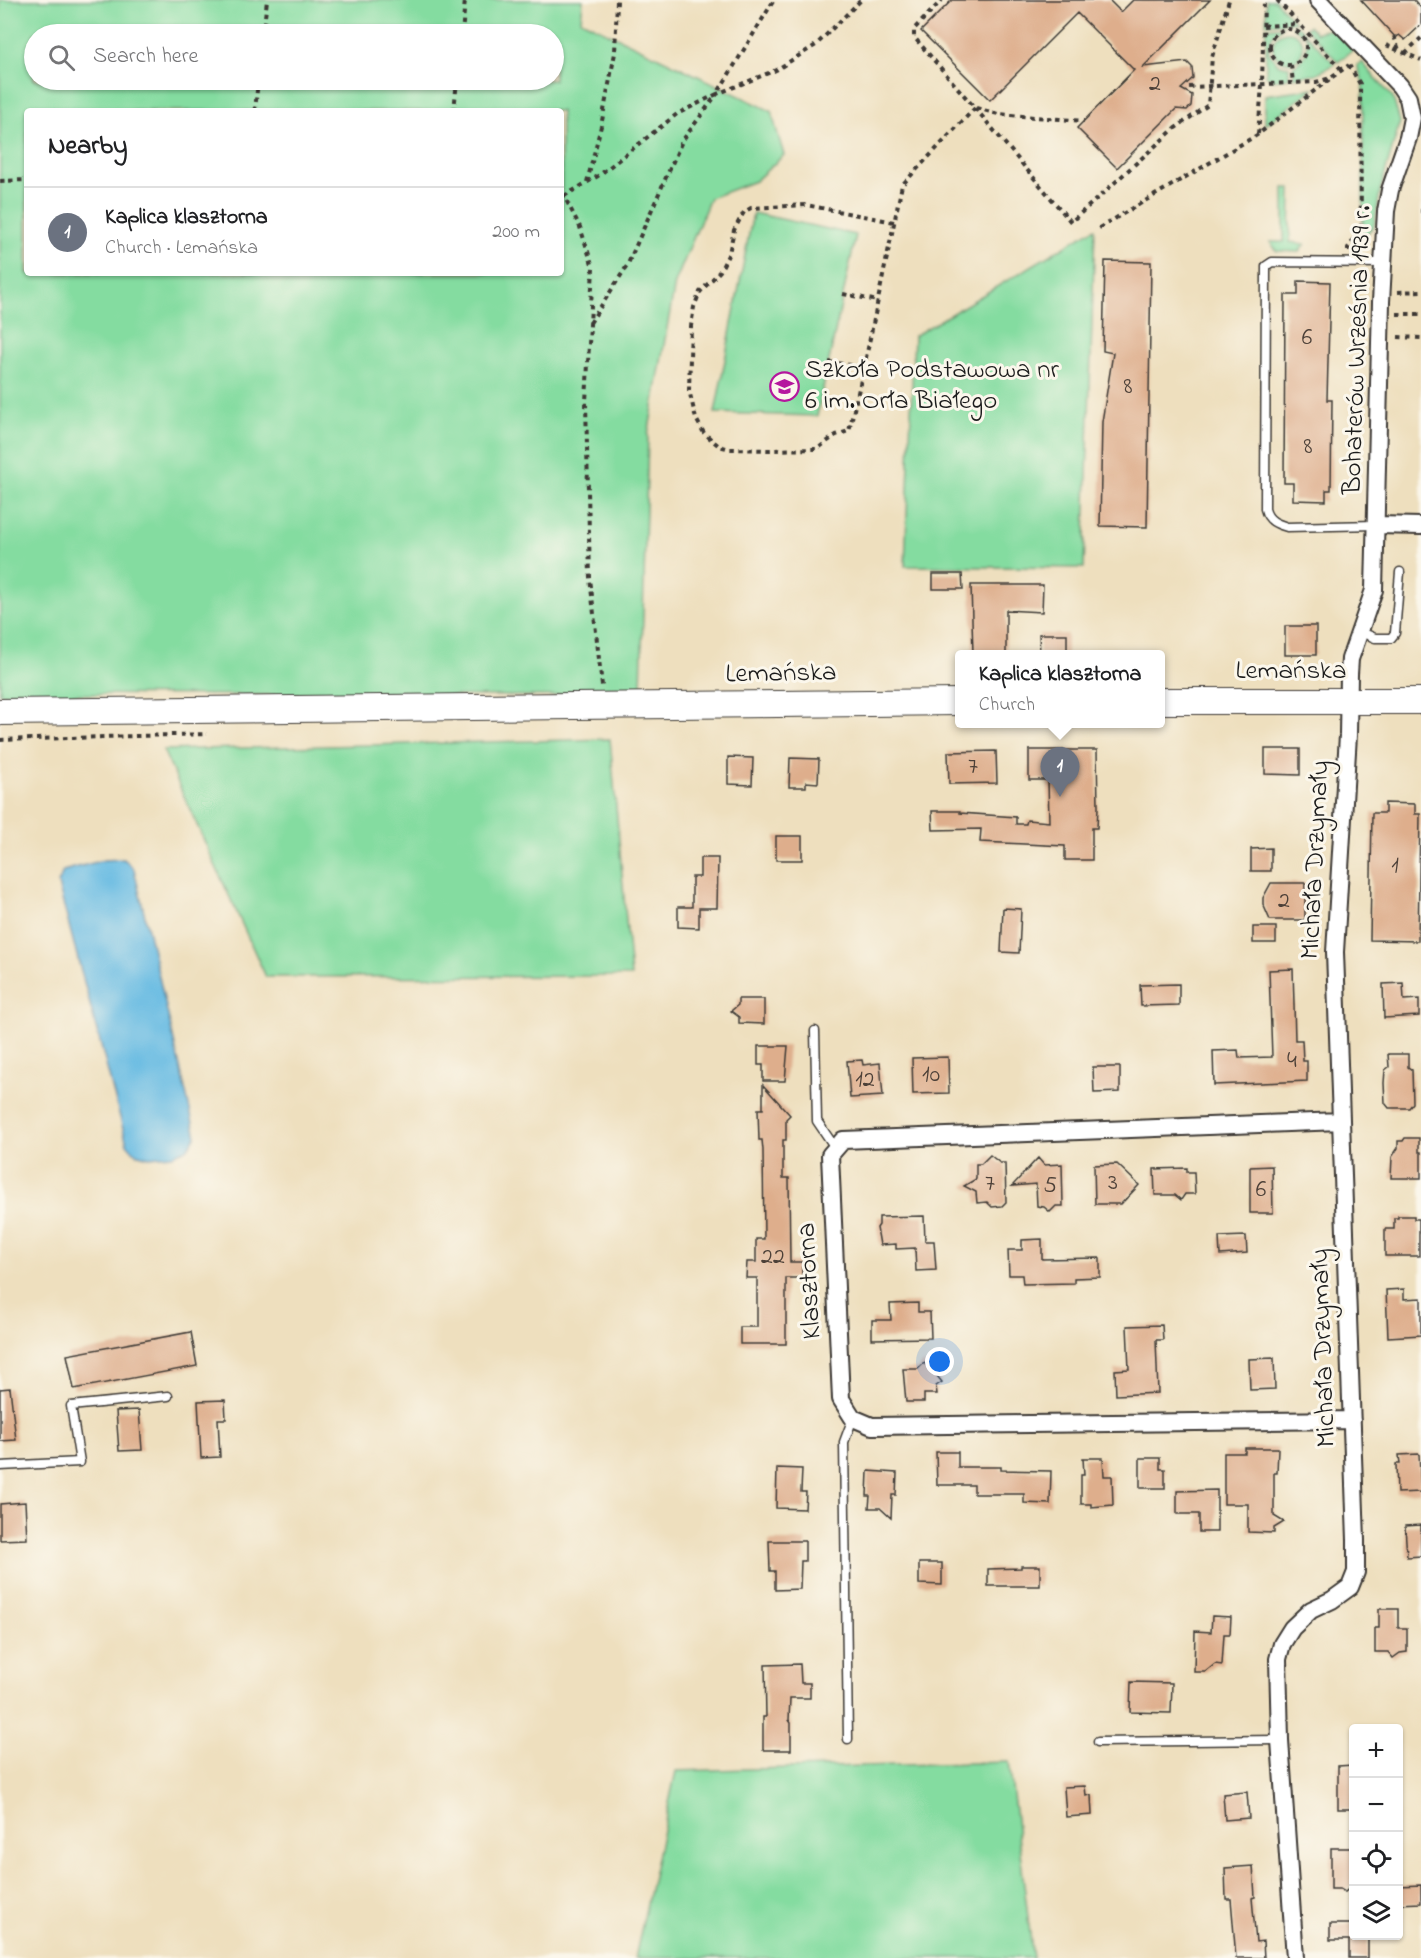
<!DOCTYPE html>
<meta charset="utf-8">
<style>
:root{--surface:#fff;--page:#f6f6f6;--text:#202124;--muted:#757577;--line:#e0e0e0;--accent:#b5179e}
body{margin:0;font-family:"Indie Flower",sans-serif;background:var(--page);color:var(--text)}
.controls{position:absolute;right:18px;bottom:18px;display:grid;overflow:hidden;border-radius:6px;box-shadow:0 2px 4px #0004}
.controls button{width:54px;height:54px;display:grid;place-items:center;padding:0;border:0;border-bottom:2px solid var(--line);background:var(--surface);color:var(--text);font:30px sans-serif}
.you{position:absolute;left:940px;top:1362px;width:21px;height:21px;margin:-15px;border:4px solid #fff;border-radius:50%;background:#1a73e8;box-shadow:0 0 0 9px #1a73e833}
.badge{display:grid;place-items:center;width:39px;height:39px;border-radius:50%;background:var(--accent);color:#fff;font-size:20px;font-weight:700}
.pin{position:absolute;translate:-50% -50px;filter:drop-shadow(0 2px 3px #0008)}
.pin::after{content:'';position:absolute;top:32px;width:21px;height:18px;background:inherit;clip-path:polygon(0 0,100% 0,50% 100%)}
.popup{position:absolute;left:955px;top:650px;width:210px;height:78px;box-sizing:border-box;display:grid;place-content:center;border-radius:6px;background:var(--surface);filter:drop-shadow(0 2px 4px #0005);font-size:20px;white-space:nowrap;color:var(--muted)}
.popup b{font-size:22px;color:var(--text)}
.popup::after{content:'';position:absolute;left:50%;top:100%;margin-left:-12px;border:12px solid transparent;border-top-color:var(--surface)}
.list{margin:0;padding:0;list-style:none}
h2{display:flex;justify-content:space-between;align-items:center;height:78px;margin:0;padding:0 24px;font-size:26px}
h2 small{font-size:20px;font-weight:400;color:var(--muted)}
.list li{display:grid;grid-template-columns:39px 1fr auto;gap:18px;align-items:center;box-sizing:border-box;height:90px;padding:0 24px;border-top:2px solid var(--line)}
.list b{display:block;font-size:22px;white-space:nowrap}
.list p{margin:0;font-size:20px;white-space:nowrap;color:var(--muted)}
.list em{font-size:20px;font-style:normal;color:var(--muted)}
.icon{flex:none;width:33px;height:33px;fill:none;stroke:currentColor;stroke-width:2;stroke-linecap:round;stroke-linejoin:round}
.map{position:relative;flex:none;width:1421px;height:1958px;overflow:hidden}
.search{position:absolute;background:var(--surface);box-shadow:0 2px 4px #0004;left:24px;top:24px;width:540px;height:66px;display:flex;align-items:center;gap:15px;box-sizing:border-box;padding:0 21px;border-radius:33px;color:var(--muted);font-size:22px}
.panel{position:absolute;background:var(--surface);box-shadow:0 2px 4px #0004;left:24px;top:108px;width:540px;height:168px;border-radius:6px}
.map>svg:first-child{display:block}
.green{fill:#84dca0;stroke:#507c5e;stroke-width:1.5;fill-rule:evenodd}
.water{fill:#65bae2;stroke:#406b7f;stroke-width:1.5}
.building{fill:#deae8c}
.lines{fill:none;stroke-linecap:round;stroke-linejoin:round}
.lane-casing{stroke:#3c3934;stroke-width:11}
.street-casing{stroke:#3c3934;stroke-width:20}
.primary-casing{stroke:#3c3934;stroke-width:28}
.path{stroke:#3c3934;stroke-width:4;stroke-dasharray:4.5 4.5;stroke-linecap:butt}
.lane{stroke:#fff;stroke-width:8}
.street{stroke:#fff;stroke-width:16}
.primary{stroke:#fff;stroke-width:26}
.labels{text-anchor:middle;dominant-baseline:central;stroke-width:6;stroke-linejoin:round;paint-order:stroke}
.number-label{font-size:24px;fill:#4c4038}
.street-label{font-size:27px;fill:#1c1c1c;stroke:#fbf7ec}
.poi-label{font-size:27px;fill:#1c1c1c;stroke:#fbf7ec;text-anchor:start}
</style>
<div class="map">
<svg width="1421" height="1958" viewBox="0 0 1421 1958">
<rect width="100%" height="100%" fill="#fbf7ec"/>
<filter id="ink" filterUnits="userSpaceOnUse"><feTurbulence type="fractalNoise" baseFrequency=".0167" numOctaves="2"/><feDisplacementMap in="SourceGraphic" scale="12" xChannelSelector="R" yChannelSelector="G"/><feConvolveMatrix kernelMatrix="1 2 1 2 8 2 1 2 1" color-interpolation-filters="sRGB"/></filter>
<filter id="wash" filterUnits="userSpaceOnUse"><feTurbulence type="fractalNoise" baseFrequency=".008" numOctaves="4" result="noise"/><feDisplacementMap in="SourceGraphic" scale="24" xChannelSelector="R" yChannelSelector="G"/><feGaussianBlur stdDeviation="1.35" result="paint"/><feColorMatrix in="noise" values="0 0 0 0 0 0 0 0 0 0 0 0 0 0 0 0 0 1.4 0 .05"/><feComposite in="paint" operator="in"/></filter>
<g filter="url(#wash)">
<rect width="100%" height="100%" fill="#eedfbe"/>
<path class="green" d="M0,0h583l-2,20 190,91 13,44 -29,26 -45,17 -35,85 -27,152 -7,253h-54l-33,8 -554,-2zM34,34h520v46h-520zM27,111h534v162h-534z
M1266,0h9l20,22 -29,2z
M1284,26c-10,7 -16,12 -15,27l10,12 10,1v12l-17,2 -6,-5v-47z
M1298,26l37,38 -19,10 -22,3 -1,-11c13,-7 16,-16 13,-30l-14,-9z
M1309,26l7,7c19,-9 25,4 37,17l-15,12 -32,-34z
M1273 47a15 15 0 1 1 30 0a15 15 0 1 1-30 0Z
M1362,62l31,36 7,24 -19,65 -7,39 -20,22 -1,-3 10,-14v-148l-6,-18z
M1314,88l-49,37v-30z
M1284,188h7l-1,54 15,2 -6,8 -22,-1 -7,-9h14z
M753,213l103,22 -39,181 -102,-3z
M1095,228l-11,340 -179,-2 9,-230z
M610,739l21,237 -365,1 -103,-227z
M1009,1762l24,196h-398l41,-187z"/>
<path class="water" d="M124,859l10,10 62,267 -9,13 -15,6 -23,2 -14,-4 -8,-9 -69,-260 5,-13 41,-11z"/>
<g id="blocks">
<path class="building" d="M952,0h157l12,12 12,-12h77l-67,67 44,-5 5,5 1,11 -12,11 11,6 -1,11 -4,4 -11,-1 -59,59 -40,-40 57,-58 -57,-57 -87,87 -69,-69z
M1361,0h53l7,8v17l-16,15 -6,-5 -3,3z
M1105,261l46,1 -4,265 -47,-1 2,-104 11,-69 -10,-2z
M1298,281l32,1 -3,118h5l-1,90h-5v11l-33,-1v-17h-9l1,-188h13z
M933,574h29l1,15h-30z
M971,585h72l-1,27 -36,-2v44h-33z
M1285,626h31v29h-31z
M1039,634h28v20h-27z
M1265,749h35v26l-35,-1z
M1029,750h68l1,57 -1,21h-5v32h-27v-14l-85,-4 1,-13 -48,1 -1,-19h28v2l56,4v7h10l1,-4 22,2 -1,-42h-19z
M996,751l1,32 -48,1 -1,-32z
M728,757l25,1 -1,27 -24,-1z
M790,758l29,1 -1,24 -12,-1v5h-17z
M1385,803l30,1v10h5l-2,127 -48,-1 2,-127h13z
M776,836h26v24h-26z
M1271,848v23h-20v-22z
M700,858h18l-1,50h-18v20l-21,-1v-20h14v-30h8z
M1271,883h34v37h-35l-7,-16v-6z
M1003,908l18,1 -2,44 -18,-1z
M1253,927h23v16h-23z
M1293,969l2,71h7l1,21h4v20l-93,4 -1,-34 25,-1 1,8 33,-1 -3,-87z
M1403,983l1,17 15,-1v17l-35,2 -1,-34z
M1179,984v21l-38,1 -1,-21z
M738,999h26v25l-25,-1v-6l-8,-6 7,-6z
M758,1046h30l-3,35h-22v-16h-5z
M1388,1054h20v13l4,3 1,33 -4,5h-20l-4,-5 -1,-20 1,-13 4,-3z
M948,1057l1,36 -36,1 -1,-36z
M862,1060l1,5 17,-2 3,33 -33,2 -3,-37z
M1093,1067h27v25l-26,1z
M763,1085l27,30 -4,4v21h-3v38h6l1,84h12v16h-16v66h-46v-17h17v-49h-11l1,-16h9v-23h8l-1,-89 -1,-10h-3l-1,-31h5z
M1405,1138h14v14h2v26h-30l1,-21 6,-9v-7h5z
M990,1155l10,8h5l1,39 -4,4 -10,1 -5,-5 -10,1 -1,-11 -12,-6 12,-7v-15h5z
M1038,1158l6,7 18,-1 1,42h-7l-6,6 -6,-5 -7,-1 -1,-22 -24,2z
M1117,1164l22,21 -18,19h-26l-1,-39z
M1272,1166l1,47h-23v-46z
M1187,1168v4h7l1,22h-10l-4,6 -6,-5h-20l-1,-26z
M924,1216l1,25h9l2,29 -20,1 -1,-23 -19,1v-5l-16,1 -3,-17 2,-3v-8z
M1398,1216h16v3h5v37h-34v-27h9v-11h4z
M1246,1236l1,17 -27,2 -1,-18z
M1042,1239v20l58,-1v19l-26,1v5l-51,1 -1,-9h-13l-1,-25h14v-10z
M1404,1289v10l17,-1v37l-33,2 -2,-47z
M918,1303v9h12l1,26 -59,1v-19h19l-1,-16z
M1162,1325l1,15h-7l2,53 -42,2 -1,-25 14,-1 -2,-43z
M191,1332l6,34 -123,23 -7,-34z
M1274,1358l1,31 -25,1 -1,-31z
M924,1363l7,6 6,-1v8l5,6 -6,4 1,8h-13v8h-18l-3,-33h15z
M10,1388l6,52 -16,1v-52z
M225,1400l1,19h-8l2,38 -19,1 -3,-57z
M139,1410l3,40 -23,1 -3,-40z
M1245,1448h33l-1,25h-3v43l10,6 -10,6v5l-26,-1v-28h-24v-51h21z
M936,1452h22v15h43v3l50,1 -1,33 -26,-1v-9h-50v-9h-37z
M1419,1454l2,38 -24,1 -1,-29h4l-1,-9z
M1083,1458h20l1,18h8l1,29 -22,2v-3h-10v-29h3z
M1140,1458h20v11h5v19h-25z
M777,1468l25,1 -1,23h5l-1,17 -29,-1z
M868,1471l29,2 -1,22h-4l-1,23 -11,-10h-11l1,-12h-3z
M1217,1490v42h-18v-18h-22v-23z
M25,1502l2,37 -27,1v-36z
M1421,1525v31l-14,1 -2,-31z
M769,1541h36v20h-4l-1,28 -25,1v-19h-5z
M919,1563h23v22l-23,-1z
M1021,1566h19v20h-52v-17l33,-1z
M1379,1609h19v19h9v24l-7,1 -7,5 -5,-6h-13v-24h4z
M1212,1616l19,1 -1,17h-6l-2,31 -7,-1 -10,8h-11l1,-41 16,1z
M800,1664l1,19h9v15h-20l-1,22 2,3v27h-28v-33h3l-1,-52z
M1131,1682l41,1 -1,30 -41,-1z
M1353,1765v44h-15v-43z
M1085,1786l1,10 5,-1 1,20 -26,2 -2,-30z
M1247,1792l2,26 -24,2 -2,-26z
M1331,1848h22v37l-8,7 -5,-3h-9z
M1253,1866l2,31 -3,1 4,44 7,-1 1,17h-28l-5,-59h-5l-1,-31z
M1421,1885v18l-23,1v-18z
M1330,1924h23v11h15v23h-19v-18h-19z"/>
</g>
</g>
<g filter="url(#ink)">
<use href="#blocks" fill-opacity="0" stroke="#3c3934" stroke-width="1.5"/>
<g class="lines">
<defs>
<path id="lane" d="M1376,525l-89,2c-10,-3 -19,-6 -22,-18l1,-243 6,-4 111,1
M1361,632l14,6h16l4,-5 5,-61
M815,1031l2,90 19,28
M0,1466l80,-4 -9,-56 97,-10
M848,1739l-4,-297 9,-24
M1098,1742l182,-2"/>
<path id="street" d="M1377,525l44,1
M1340,1121l-497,19 -13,15 11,244 12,19 19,8 480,-6
M1295,1958l-15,-218 -2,-81 4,-15 10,-16 19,-18 21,-10 18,-13 6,-15v-32l-21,-588 13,-217 1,-61 1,-15 24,-69 7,-288 5,-91 4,-21 18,-52 4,-20 -4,-20 -8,-12 -82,-86"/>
<path id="primary" d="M1160,701h261
M0,712l960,-10"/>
</defs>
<use href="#lane" class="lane-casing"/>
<use href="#street" class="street-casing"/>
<use href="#primary" class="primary-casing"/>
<path class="path" d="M1277,0l64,69
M1263,26l36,-2
M1270 47a18 18 0 1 1 36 0a18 18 0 1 1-36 0Z
M263,34l4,-34
M462,34l3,-34
M1394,36l5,14
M1386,45l35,15
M1405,53l16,-15
M1291,65l2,18
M1189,87l127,-5 15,-4 18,-13
M975,108l96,114 103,-93 34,-24 4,-48 17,-57
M976,108l22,6 86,7
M255,111l3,-31
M454,111l3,-31
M1258,134l4,-49 2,-85
M0,181l27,-1
M587,182l14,-56 14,-73 2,-53
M561,195l3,1 16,31 13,40 -7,135 4,176 12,108
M564,196l34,-20 79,-62 40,-20 57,-94
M1420,211h1
M894,222l-88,-17 -55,3 -7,4 -10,18 -5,23 -9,18 -20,21 -6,15 -3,19 -2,64 7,29 8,14 15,13 11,3 40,1 47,-1 19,-14 13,-4 15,-64 38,-182 73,-77 -61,-71v-8l28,-29
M1099,228l158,-93 74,-57
M1348,251v-3l13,-18 -1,-146 -11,-19
M1354,277l10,13
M1398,292l23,-1
M843,294l35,7
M1397,314h24
M590,323l37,-57 55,-125 35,-47 59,-24 40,-25 45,-45
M1398,337l23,1
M829,362l35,5
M0,740l207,-6"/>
<use href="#lane" class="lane"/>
<use href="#street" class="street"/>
<use href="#primary" class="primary"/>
</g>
</g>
<defs>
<symbol id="school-ring" viewBox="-11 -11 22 22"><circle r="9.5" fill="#fbf7ec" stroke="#b5179e" stroke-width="1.5"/><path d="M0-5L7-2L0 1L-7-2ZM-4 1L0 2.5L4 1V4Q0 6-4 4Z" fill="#b5179e"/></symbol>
</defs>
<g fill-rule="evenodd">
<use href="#school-ring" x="768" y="370" width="33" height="33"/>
</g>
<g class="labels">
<g class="number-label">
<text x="1155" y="84">2</text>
<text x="1307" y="338">6</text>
<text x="1128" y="387">8</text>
<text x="1308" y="447">8</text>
<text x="973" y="767">7</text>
<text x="1395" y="866">1</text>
<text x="1284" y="901">2</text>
<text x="1292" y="1061">4</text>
<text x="931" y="1075">10</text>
<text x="865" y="1080">12</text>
<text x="1113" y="1183">3</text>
<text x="990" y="1184">7</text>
<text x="1050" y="1186">5</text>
<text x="1261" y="1190">6</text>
<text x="773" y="1257">22</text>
</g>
<g class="street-label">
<text transform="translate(1358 350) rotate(-88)">Bohaterów Września 1939 r.</text>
<text x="1291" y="671">Lemańska</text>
<text transform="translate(781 674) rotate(-1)">Lemańska</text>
<text transform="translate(1316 860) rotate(-87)">Michała Drzymały</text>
<text transform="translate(810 1281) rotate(-93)">Klasztorna</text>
<text transform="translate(1324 1348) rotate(-92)">Michała Drzymały</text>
</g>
<g class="poi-label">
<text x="805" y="370">Szkoła Podstawowa nr<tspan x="805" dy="31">6 im. Orła Białego</tspan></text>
</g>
</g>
</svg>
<div class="controls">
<button>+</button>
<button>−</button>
<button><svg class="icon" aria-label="locate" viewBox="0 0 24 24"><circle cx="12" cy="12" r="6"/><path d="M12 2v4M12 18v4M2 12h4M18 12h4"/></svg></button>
<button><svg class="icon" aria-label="layers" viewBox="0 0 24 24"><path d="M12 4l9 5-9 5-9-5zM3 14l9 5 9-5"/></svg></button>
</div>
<div class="you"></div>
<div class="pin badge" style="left:1060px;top:797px;background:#6b7280">1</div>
<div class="popup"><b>Kaplica klasztorna</b>Church</div>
<div class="search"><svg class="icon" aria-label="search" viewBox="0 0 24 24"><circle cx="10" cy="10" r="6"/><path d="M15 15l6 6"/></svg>Search here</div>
<section class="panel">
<h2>Nearby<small></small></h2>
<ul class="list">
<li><span class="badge" style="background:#6b7280">1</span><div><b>Kaplica klasztorna</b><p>Church · Lemańska</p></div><em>200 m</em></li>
</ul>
</section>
</div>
